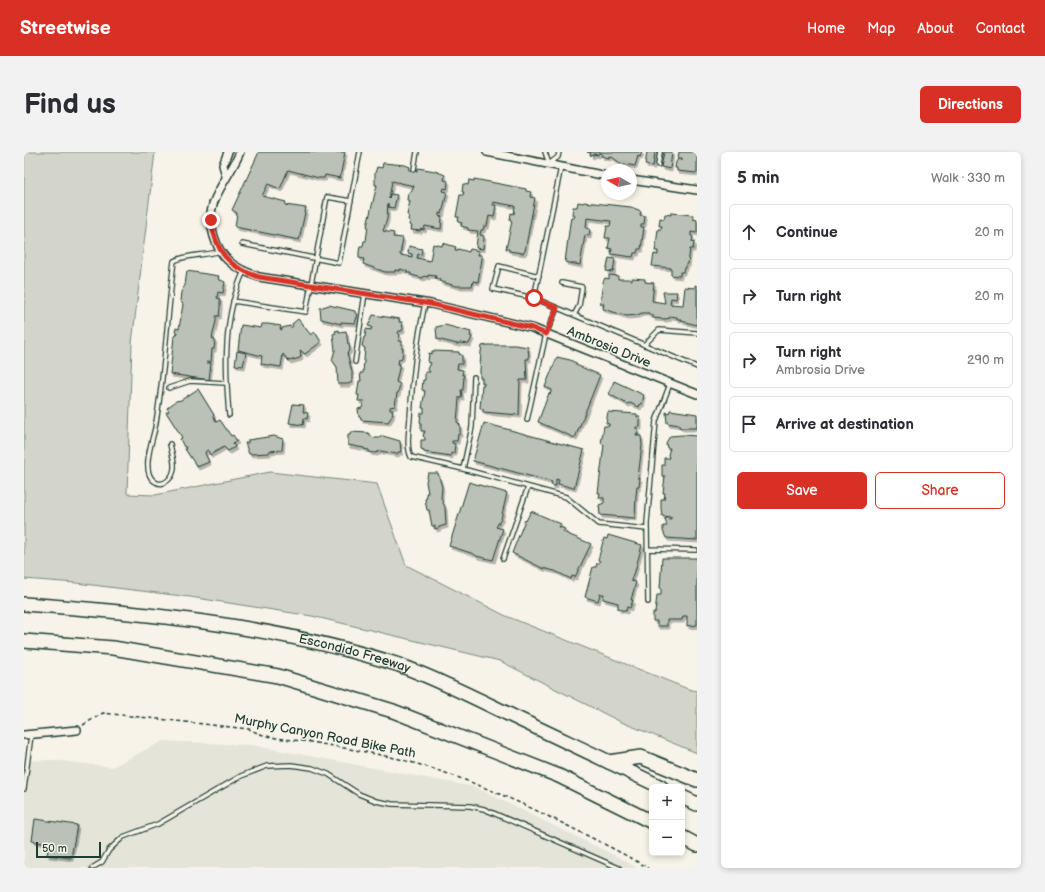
<!DOCTYPE html>
<meta charset="utf-8">
<style>
:root{--surface:#fff;--page:#f2f2f3;--text:#2b2b33;--muted:#7c7c81;--line:#e1e1e2;--accent:#d93025}
body{margin:0;font-family:"Balsamiq Sans",sans-serif;background:var(--page);color:var(--text)}
.controls{position:absolute;right:12px;bottom:12px;display:grid;overflow:hidden;border-radius:6px;box-shadow:0 2px 6px #0003}
.controls button{width:36px;height:36px;display:grid;place-items:center;padding:0;border:0;border-bottom:1px solid var(--line);background:var(--surface);color:var(--text);font:20px sans-serif}
.compass{position:absolute;left:577px;top:12px;width:36px;height:36px;border-radius:50%;background:var(--surface);box-shadow:0 2px 6px #0003;rotate:279deg}
.scale{position:absolute;left:12px;bottom:10px;width:65px;box-sizing:border-box;padding-left:4px;border:2px solid #1f3d34;border-top:0;font-size:11px;line-height:14px;white-space:nowrap;color:#1f3d34;-webkit-text-stroke:3px #f7f3e8;paint-order:stroke}
.stop{position:absolute;width:12px;height:12px;margin:-9px;border:3px solid #d93025;border-radius:50%;background:#fff}
.stop.end{background:#d93025;border-color:#fff;box-shadow:0 1px 4px #0008}
.list{margin:0;padding:0;list-style:none}
h2{display:flex;justify-content:space-between;align-items:center;height:52px;margin:0;padding:0 16px;font-size:17px}
h2 small{font-size:13px;font-weight:400;color:var(--muted)}
.list li{display:grid;grid-template-columns:26px 1fr auto;gap:12px;align-items:center;box-sizing:border-box;height:56px;margin:0 8px 8px;padding:0 8px;border:1px solid var(--line);border-radius:6px}
.list b{display:block;font-size:15px;white-space:nowrap}
.list p{margin:0;font-size:13px;white-space:nowrap;color:var(--muted)}
.list em{font-size:13px;font-style:normal;color:var(--muted)}
.actions{display:flex;gap:8px;padding:12px 16px}
.actions a{flex:1;padding:9px 0;border:1px solid var(--accent);border-radius:6px;text-align:center;font-size:14px;color:var(--accent)}
.actions .main{background:var(--accent);color:#fff}
.icon{flex:none;width:22px;height:22px;fill:none;stroke:currentColor;stroke-width:2;stroke-linecap:round;stroke-linejoin:round}
.map{position:relative;flex:none;width:673px;height:716px;overflow:hidden;border-radius:6px}
header{display:flex;align-items:center;gap:24px;box-sizing:border-box;height:56px;padding:0 20px;background:var(--accent);color:#fff}
header strong{font-size:19px}
nav{display:flex;gap:22px;margin-inline-start:auto;font-size:14px}
.intro{display:flex;align-items:center;justify-content:space-between;box-sizing:border-box;height:96px;padding:0 24px}
h1{margin:0;font-size:28px}
.button{padding:10px 18px;border-radius:6px;background:var(--accent);color:#fff;font-size:14px;font-weight:700}
main{display:flex;gap:24px;padding:0 24px}
aside{flex:1;background:var(--surface);border-radius:6px;box-shadow:0 2px 6px #0003}
.map>svg:first-child{display:block}
.built{fill:#e5e4d9}
.grass{fill:#d3d5ca;stroke:#79897f}
.building{fill:#bbc1b6;stroke:#1f3d34;filter:url(#shadow)}
.lines{fill:none;stroke-linecap:round;stroke-linejoin:round}
.lane-casing{stroke:#1f3d34;stroke-width:6}
.street-casing{stroke:#1f3d34;stroke-width:10}
.highway-casing{stroke:#1f3d34;stroke-width:16}
.path{stroke:#1f3d34;stroke-width:1.5;stroke-dasharray:4 3;stroke-linecap:butt}
.lane{stroke:#f7f3e8;stroke-width:3.5}
.street{stroke:#f7f3e8;stroke-width:7}
.highway{stroke:#f7f3e8;stroke-width:13}
.route{stroke:#d93025;stroke-width:5}
.labels{text-anchor:middle;dominant-baseline:central;stroke-width:3;stroke-linejoin:round;paint-order:stroke}
.street-label{font-size:13px;fill:#1f3d34;stroke:#f7f3e8}
</style>
<header>
<strong>Streetwise</strong>
<nav><a>Home</a><a>Map</a><a>About</a><a>Contact</a></nav>
</header>
<div class="intro"><h1>Find us</h1><a class="button">Directions</a></div>
<main>
<div class="map">
<svg width="673" height="716" viewBox="0 0 673 716">
<defs>
<filter id="shadow"><feDropShadow dx="2" dy="3" stdDeviation="0" flood-color="#0004"/></filter>
</defs>
<rect width="100%" height="100%" fill="#f7f3e8"/>
<filter id="ink" filterUnits="userSpaceOnUse"><feTurbulence type="fractalNoise" baseFrequency=".025" numOctaves="2"/><feDisplacementMap in="SourceGraphic" scale="8" xChannelSelector="R" yChannelSelector="G"/><feConvolveMatrix kernelMatrix="1 2 1 2 8 2 1 2 1" color-interpolation-filters="sRGB"/></filter>
<g filter="url(#ink)">
<path class="built" d="M139,589l88,4 224,42 149,73 13,8h-613v-107l28,-1 60,7z"/>
<path class="grass" d="M0,0h131l-23,191 -5,151 28,1 115,-23 107,12 29,81 100,51 182,73 9,2v62l-78,-32 -119,-60 -188,-45 -122,-19 -114,-14 -52,-4z"/>
<path class="building" d="M235,0h86l-5,26 -15,-3 -1,3h-5l-31,-8 -8,19 -12,-5 -6,12 24,6 -1,3 21,3 -7,32 -64,-13 2,-14 -5,-3z
M563,0h55l-2,5 -2,-1 -3,10 -15,-3 -8,-6 -3,-1v2l-8,-2 1,-2 -3,-1 -1,2 -5,-1v2l-3,-1 1,-2z
M623,0h8l-2,14 -8,-1z
M640,0h8l-2,17 -9,-2z
M655,0h18v21l-20,-2v-3h-2l1,-6 2,-3 4,1v-2h-4z
M359,11l22,2 5,2 -1,3 8,1 1,-3 17,3 10,4 -1,5 4,1 -1,8 -3,-1 -1,3 4,1 -5,22 -3,-1v3l3,1 -1,12 -16,-3 -1,4 -3,-1 -1,2 -9,-1 1,-4 -3,-1 1,-4 -2,-1 1,-4 -2,-1 3,-14 -3,-1 1,-7h2l4,-7 -22,-5 -3,18 1,-5 7,1 -3,13 -6,-1v-4l-1,16 -4,12 11,2 -1,4 10,1 -3,17 12,2v-3l-4,-1 1,-7 13,3 -1,6 -3,-1 -1,4 13,3 3,-17 9,2 1,-3 13,4 -1,3h3v-1l11,3 1,-3 9,2 -1,4h4v4l-4,23 -5,-1 -1,5h-16l-17,-5 1,-2 -5,-1 1,-2 -8,-1v2l-4,-1 -1,2 -12,-3v-2h-4v-2l-7,-2v2l-5,-1v2h-10l-22,-8 1,-5 -5,-1v-6l1,-6h3l1,-5h2l2,-15h-1l10,-41h-2v-12l2,-6 5,1z
M450,27l52,10v2l5,1 -1,5 5,1 -10,53 -2,2 -14,-2v-2h-3l6,-28 -2,-1 1,-7 3,1 1,-8 -22,-4v3h3l-2,12 -5,-1 -2,10h-3l-1,4h-2l-1,5 4,1 -1,13 -7,-1 2,-17 -10,-1v-2l-7,-2 1,-3 -4,-1 1,-5h-3l4,-22h3l1,-3h-2l1,-8 5,1 1,-5 5,1z
M554,50l5,1 1,-1 47,5 10,4 -1,4 5,1 -1,8h-3v3h3l-3,22h-3l-1,4h-3l-1,4 -22,-3 1,-5 -4,-1 2,-10h-5l2,-12h3l1,-5 -24,-3 -1,10 4,1 -1,7 -4,-1 -5,30 -15,-3 5,-39 1,-5h3l1,-3h-3l1,-8h4z
M647,61l22,2v4l4,1v13l-6,-1v4l2,1 -1,5h2l-1,7h-3l-2,15h-2v4h-2l-1,4h-3v4l-9,-1v-7l-19,-2 2,-12 4,1v-4h-3l1,-5 2,-17h3l1,-3h-3l1,-8 4,1 1,-5 6,1z
M585,106l6,1 -2,13 -7,-1z
M163,119l32,5 -1,3 7,3 -2,11 -5,-1 -1,6 3,1v8l-1,9h-3v5l-4,17 3,2 -1,9h-2l-1,13 -4,-1v2h4l-2,17 -39,-6 4,-38h2l1,-4h-2l1,-4 3,1 4,-25 -3,-3 1,-9 4,-7z
M585,123l9,1v3h11l3,2v-3l13,1v3l9,1 -2,18 13,2 -2,-11h14l-1,7 -5,-1 -1,6 13,1 2,-18 10,1v-3l2,1v39l-16,-4 1,-2h-5v-2l-7,-1v2l-5,1 -12,-1v-3h-4v-2h-7l-5,2 -10,1 -24,-7 1,-5h-4l3,-22 2,-4 4,1z
M305,153l26,6v2l3,1 -3,9 -14,-1v2l-20,-5 -1,-11z
M349,163l27,4 -1,3h3l1,7 -1,2h-3l-1,2 2,2 -2,6h4v8h1l-1,9 -3,1 -1,5h2l-4,18 4,2 -2,9h-1l-2,13 -5,1v3h3l-1,6 -4,6 -27,-2v-3h-2l-1,-8 4,-1 2,-7h-6l1,-6h-2l2,-14h2l-1,-8h3l2,-25 -3,-2 2,-9h1l1,-8 5,1 1,-3 -4,-1z
M274,167l13,16 4,-3 6,10 -16,12 -5,-4 1,5 -1,3 -11,3 -6,-7 -2,13 -20,-3 1,-8 -24,-6 3,-25 20,3 1,-4h6l13,2 -1,3 2,1v-2l8,-2 1,2 2,-2 -1,-2z
M421,173l26,7 -1,4 2,1 -3,7 -9,-1 -3,1 -20,-5 -1,-12z
M315,178v2l7,-1 2,13h1l1,6 -3,3 5,19v10l-4,2h-10l-1,-17 -5,-7 3,-10 -2,-16 3,-1 -1,-2z
M463,193h28l13,2 1,12h-3l1,21h-7l-1,35 -36,-3v-3l-3,-1 2,-23h2v-2h-2v-5h-2v-10l2,-1h-2l1,-15 1,-6z
M213,199l9,2 -3,13 -8,-1z
M408,199l27,1v2l3,1v9h-4l-1,5 6,1 -1,5h2l-1,15h-2l1,7h-3v2l-2,23 3,3v9h-2l-1,7h-5v2l3,1 -1,9h-3v3l-27,-4v-2l-3,-1v-9h4v-2l-2,-2 2,-5h-4v-8l-1,-1 1,-9h3v-5h-2l3,-17 -3,-1 1,-10h2v-8h5l-2,-3 3,-6 -3,-1 1,-9 3,1z
M533,205l13,3 6,3v2l24,10 -25,63 -37,-16 11,-29 1,1 2,-4 -7,-3z
M590,229l30,14 -2,9h-2l-1,3 -9,-4 -3,1 -18,-10z
M174,237l16,26 -1,1 3,6 4,-2 11,16 2,-1 4,6 -4,2 2,4 -7,4 -4,-4 -14,8 -2,-5 -2,1 -1,2 4,9 -12,5 -12,-18 1,-2h-2l-4,-8 2,-1 -2,-4 -14,-22 3,-1 -2,-3 9,-7 5,-1z
M269,252l11,1 -1,7 5,1 -1,6 -3,-1 -1,7 -14,-2z
M646,258l27,4v14h-15l-3,-1v-2l-12,-2 -1,-11 3,1z
M584,260l29,2v3h3v10h-4v2h2v6l-2,-1v2h5l1,9 -4,33h2l-1,9h-2l-1,8 -1,23 -35,-3 -1,-10 5,-2v-5h-5l1,-5h-2l6,-48 -3,-2 3,-17h5v-2l-3,-1z
M460,271l100,27 -10,38 -16,-4 1,-4 -3,-1v7l-5,-1 1,-3 -79,-21z
M327,280l17,1 6,5h5l4,-2 17,5 1,11h-3l-1,2 -16,-3 -6,2 -6,-1v-2l-5,-1v-1l-16,-3v-10h2z
M659,283l14,1v104l-31,-2 -3,-7v-5h4l-2,-8 6,1v-2l-9,-1 -1,-8v-9h3l1,-6h-2l2,-17h-3v-11h2v-7h5l-1,-3 2,-7h-3l-1,-5 4,-7z
M250,284l9,3 -1,11 -13,1v2l-20,1 -4,-11h3v-3z
M404,321h10l4,14 -1,11 4,9 1,18 -7,2v1l-4,1v-3h-3l-3,-16h-2l-1,-5 -1,-6 2,-1 -1,-5h2l-2,-11z
M445,330l38,11 -6,26 -5,8 7,2 -10,31 -17,-4 -2,-2 -25,-8z
M507,359l30,13 -2,3 6,2 -2,3 28,12 -16,33 -3,-1 -1,3 -16,-8 -13,-3 -30,-15 13,-33 1,1z
M584,383l34,10 -8,30 -1,-1 -2,7 5,1 -5,18h2l-3,8 -3,-1 -1,4 -8,-2v-6l-15,-4 1,-5h-4l-2,7 -13,-4 8,-30h3l1,-4h2l1,-2 -2,-1 6,-22 3,1z
M638,406h35v67l-10,1v-10h-4l-1,4h-15v6h-10v-5h-4v-8h2l2,-18h4v-7h-1z
M11,667l42,6 -6,33 -24,-3 2,-11 -17,-3z"/>
<g class="lines">
<defs>
<path id="lane" d="M521,0l4,12 9,-7 1,-5
M634,13l2,-13
M390,17l3,-17
M218,92l97,19 21,-111
M515,124l-40,-10 -6,23 41,9 163,69
M538,131l20,4 -3,19 -5,9
M510,146l27,-131
M209,149l73,11 21,-115 24,4
M401,151c-8,38 -13,76 -15,115 -1,13 -4,28 1,39l52,12 103,28 33,27 48,5
M620,193l15,-15 38,3
M331,210l10,-69
M145,236l21,-7 36,2
M205,263c-4,-48 -6,-99 15,-144
M503,268l19,-86 11,-26
M146,292c1,7 4,14 4,21 1,11 -10,24 -20,16 -13,-10 -2,-39 1,-53 10,-55 12,-111 19,-167 14,-7 31,-5 47,-10
M439,317l9,-42 2,-50
M623,397l49,1
M479,407l25,-72
M624,450l-1,-79 9,-102 14,-37
M0,637l7,-54
M68,716l10,-6 7,-12 14,-13 35,-13 83,-48 26,-10 24,-1 21,3 16,6 31,20 17,7 16,3 78,2 14,3 135,59"/>
<path id="street" d="M216,0c-7,18 -20,32 -27,52 -6,18 2,47 18,59 8,7 18,10 28,14l172,27 101,24 165,66
M463,0l120,24
M202,24l-3,-11 5,-13
M607,28l66,10
M0,583l53,-5"/>
<g id="highway">
<path id="s1" d="M0,452c125,9 254,22 375,61 36,13 72,31 107,48 52,25 104,49 155,74"/>
<path d="M0,489l89,7 165,28 115,35 166,65 93,46"/>
<path d="M585,610l32,-5 56,23"/>
<path d="M658,645l15,7"/>
<path d="M658,685l15,8"/>
</g>
</defs>
<use href="#lane" class="lane-casing"/>
<use href="#street" class="street-casing"/>
<use href="#highway" class="highway-casing"/>
<path class="path" d="M59,573l20,-12 146,16c20,11 41,10 62,13 28,5 56,10 84,16 61,15 119,41 175,69 26,13 53,26 78,41"/>
<use href="#lane" class="lane"/>
<use href="#street" class="street"/>
<use href="#highway" class="highway"/>
</g>
</g>
<g class="lines" filter="url(#ink)">
<path class="route" d="M187,68c5,32 17,47 48,57l172,27 101,24 14,6 11,-26 -23,-10"/>
</g>
<g class="labels">
<g class="street-label">
<text transform="translate(585 195) rotate(22)">Ambrosia Drive</text>
<text stroke="none"><textPath href="#s1" startOffset="335">Escondido Freeway</textPath></text>
<text transform="translate(301 584) rotate(11)">Murphy Canyon Road Bike Path</text>
</g>
</g>
</svg>
<div class="controls">
<button>+</button>
<button>−</button>
</div>
<svg class="compass" viewBox="-18 -18 36 36"><path d="M0-13l5 13h-10z" fill="#e53935"/><path d="M0 13l5-13h-10z" fill="#7c7c81"/></svg>
<div class="scale">50 m</div>
<div class="stop" style="left:510px;top:146px"></div>
<div class="stop end" style="left:187px;top:68px"></div>
</div>
<aside>
<h2>5 min<small>Walk · 330 m</small></h2>
<ul class="list">
<li><svg class="icon" aria-label="ahead" viewBox="0 0 24 24"><path d="M12 20V5M6 11l6-6 6 6"/></svg><div><b>Continue</b></div><em>20 m</em></li>
<li><svg class="icon" aria-label="right" viewBox="0 0 24 24"><path d="M7 20v-9h11M14 6l5 5-5 5"/></svg><div><b>Turn right</b></div><em>20 m</em></li>
<li><svg class="icon" aria-label="right" viewBox="0 0 24 24"><path d="M7 20v-9h11M14 6l5 5-5 5"/></svg><div><b>Turn right</b><p>Ambrosia Drive</p></div><em>290 m</em></li>
<li><svg class="icon" aria-label="arrive" viewBox="0 0 24 24"><path d="M6 21V4h12l-3 4 3 4H6"/></svg><div><b>Arrive at destination</b></div></li>
</ul>
<div class="actions"><a class="main">Save</a><a>Share</a></div>
</aside>
</main>
